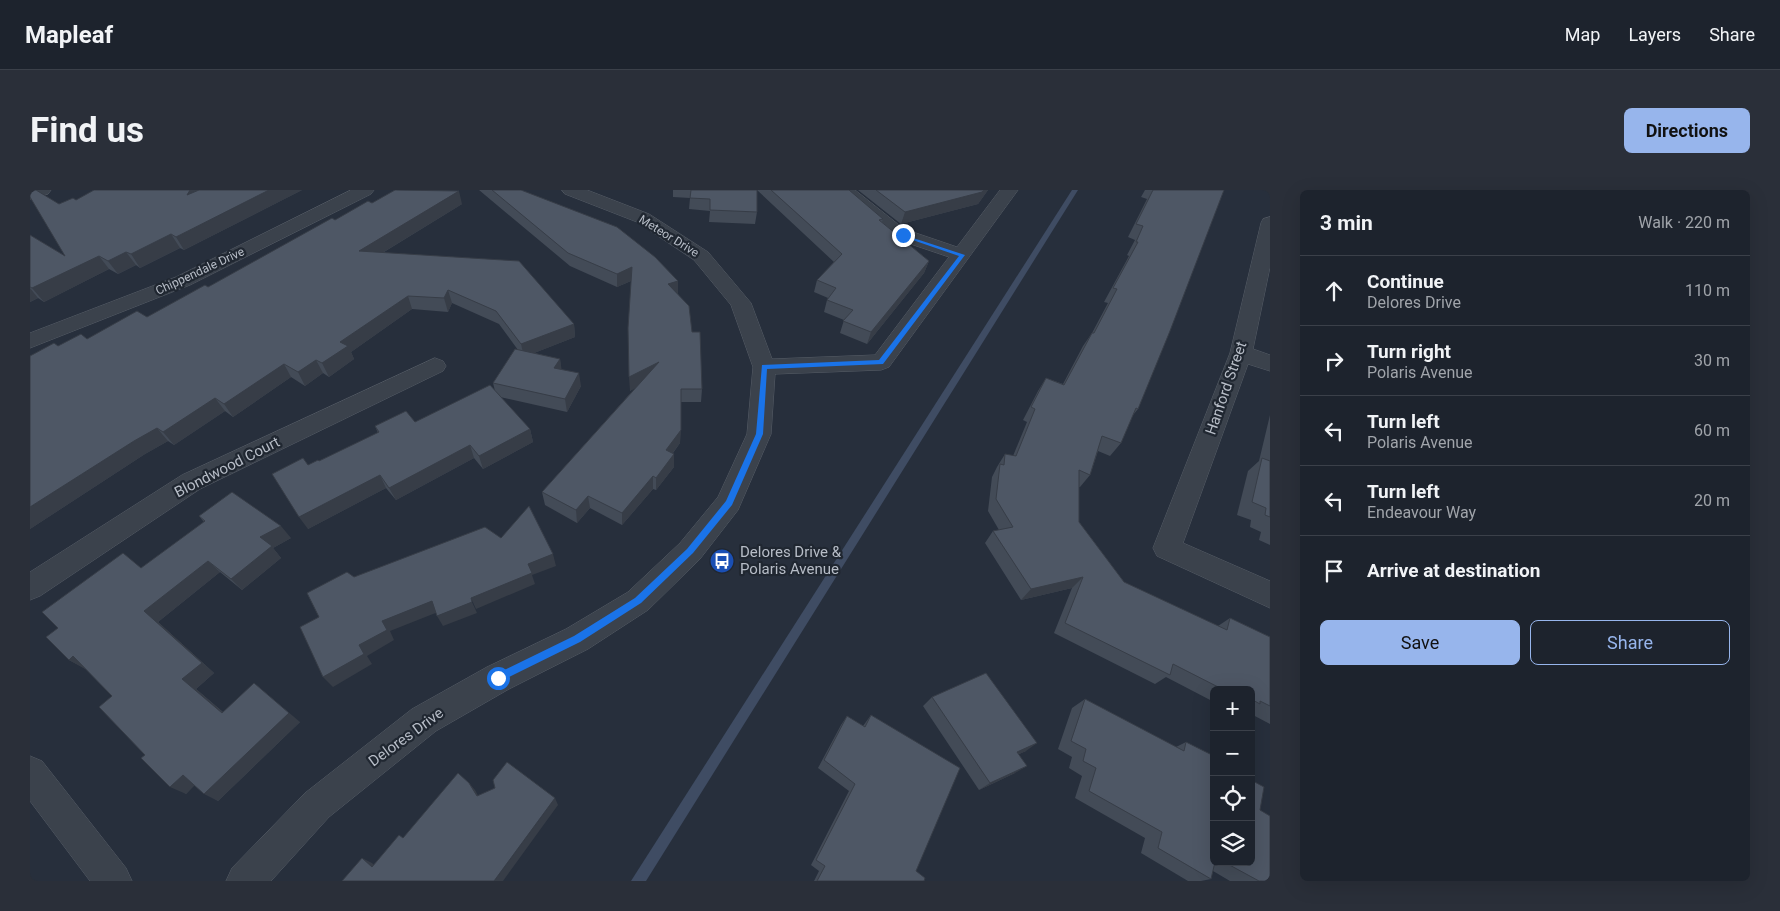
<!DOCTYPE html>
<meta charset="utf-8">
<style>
:root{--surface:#1d232d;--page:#2a2f39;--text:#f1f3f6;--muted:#a0a4aa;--line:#3b4049;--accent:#97b5ec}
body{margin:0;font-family:Roboto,sans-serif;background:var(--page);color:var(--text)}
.controls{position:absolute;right:15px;bottom:15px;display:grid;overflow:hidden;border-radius:8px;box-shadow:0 5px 20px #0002}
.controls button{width:45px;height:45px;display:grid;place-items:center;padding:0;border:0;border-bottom:1px solid var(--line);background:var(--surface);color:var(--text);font:25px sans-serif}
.stop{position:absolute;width:15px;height:15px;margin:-11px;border:4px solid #1a73e8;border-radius:50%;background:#fff}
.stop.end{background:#1a73e8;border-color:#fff;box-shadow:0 1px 5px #0008}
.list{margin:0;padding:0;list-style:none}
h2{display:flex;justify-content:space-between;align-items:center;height:65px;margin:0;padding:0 20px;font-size:21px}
h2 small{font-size:16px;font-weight:400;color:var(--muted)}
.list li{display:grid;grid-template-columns:32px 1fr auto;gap:15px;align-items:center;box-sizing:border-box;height:70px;padding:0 20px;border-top:1px solid var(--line)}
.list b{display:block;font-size:19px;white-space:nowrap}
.list p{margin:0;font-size:16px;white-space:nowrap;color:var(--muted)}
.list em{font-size:16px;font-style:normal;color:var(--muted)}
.actions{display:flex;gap:10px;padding:15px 20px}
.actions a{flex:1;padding:11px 0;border:1px solid var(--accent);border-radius:8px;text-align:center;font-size:18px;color:var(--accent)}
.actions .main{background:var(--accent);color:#111}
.icon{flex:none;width:28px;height:28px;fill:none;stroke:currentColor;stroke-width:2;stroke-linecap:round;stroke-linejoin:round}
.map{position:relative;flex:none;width:1240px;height:691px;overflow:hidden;border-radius:8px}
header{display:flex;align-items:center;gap:30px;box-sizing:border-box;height:70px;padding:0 25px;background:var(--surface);border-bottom:1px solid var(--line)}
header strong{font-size:24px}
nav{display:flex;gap:28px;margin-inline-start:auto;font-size:18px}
.intro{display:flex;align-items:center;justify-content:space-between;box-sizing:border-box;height:120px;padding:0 30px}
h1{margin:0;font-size:35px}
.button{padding:12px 22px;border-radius:8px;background:var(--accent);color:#111;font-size:18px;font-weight:700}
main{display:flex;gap:30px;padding:0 30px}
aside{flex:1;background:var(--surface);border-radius:8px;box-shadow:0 5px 20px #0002}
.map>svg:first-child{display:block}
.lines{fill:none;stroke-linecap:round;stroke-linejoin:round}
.stream{fill:#3f4c63;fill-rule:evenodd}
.minor-casing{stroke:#565d67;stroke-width:1}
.minor{fill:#3b424c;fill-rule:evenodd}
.wall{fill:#434b57}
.shaded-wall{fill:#373d47}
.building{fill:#4e5765;stroke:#373d47}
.route{fill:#1a73e8}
.labels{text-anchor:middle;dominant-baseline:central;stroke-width:4.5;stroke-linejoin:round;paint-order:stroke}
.far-street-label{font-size:12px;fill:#b7bdc7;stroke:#202731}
.street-label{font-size:15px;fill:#b7bdc7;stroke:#202731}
.poi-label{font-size:15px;fill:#b7bdc7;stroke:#202731;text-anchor:start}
</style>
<header>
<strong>Mapleaf</strong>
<nav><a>Map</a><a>Layers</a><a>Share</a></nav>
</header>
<div class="intro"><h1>Find us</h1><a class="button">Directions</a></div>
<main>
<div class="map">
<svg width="1240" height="691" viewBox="0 0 1240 691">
<rect width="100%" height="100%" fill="#272f3c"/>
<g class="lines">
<path class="stream" d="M1042,0h6l-432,691h-15z"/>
<defs>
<path id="minor" d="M0,0h21l-3,4 -18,5z
M321,0h23l-3,4 -181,91 -160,63v-15l146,-56z
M532,0h25l62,24 59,38 43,51 21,56 103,-4 74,-98 -59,-20 -55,-47h20l49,39 53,18 43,-57h18l-129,177 -8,3 -106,4 -4,60 -33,76 -38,49 -52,51 -60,39 -79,40 -73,42 -107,86 -58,64h-45l6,-13 73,-75 107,-84 75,-42 79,-38 62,-37 52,-49 38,-46 29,-63 6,-67 -22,-62 -37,-45 -57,-38 -72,-28z
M1240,27v50l-17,82 17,6v16l-22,-7 -65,179 87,38v27l-113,-52 -4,-8 77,-195 31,-130 2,-4z
M405,168l8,3 3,5 -3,5 -243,118 -160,107 -10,4v-28l152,-97z
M0,566l12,5 84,107 6,13h-42l-60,-80z"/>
</defs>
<use href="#minor" class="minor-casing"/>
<use href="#minor" class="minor"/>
</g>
<path class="wall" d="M272,0l-118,60 -4,-2 -40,20 -4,-3 -18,9 -9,-5 -65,33 -6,-4 -8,4v-67l35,21 -6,-52 17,-4z
M449,0h42l157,104 14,38 10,57 -1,13h-20l-1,41 -7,10 1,14 -18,23 -3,-1 -31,36 -32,-17 -13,15 -32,-18 -3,-13 94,-105 -6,4 1,-110 -14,6 -47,-21z
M643,0h176l34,29 -1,3 47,39 -5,12 -57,71 -27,-11 4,-13 -20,-8 3,-12 1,-2 -14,-6 3,-12 17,-18 -77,-72v22l-2,12 -46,-2 1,-11 -21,-2 1,-11 -17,-1z
M828,0h130l-10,14 -77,20z
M1115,0h79l-86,219 -5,6 -12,28 -11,13 -12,-5 -8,24 -10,12h-1v35l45,60 94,44 12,-8 40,19v87l-19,-10v-24h-37v12l-48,-25 -11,7 -101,-51 18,-45 -51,12 -36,-57 8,-12 6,-1 -11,-19 4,-34 5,-10 8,-13 8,2 14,-34 -4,-2 15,-29 8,-13 17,6 20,-38 9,-13 16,-30 -4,-1 25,-46 -2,-1 8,-15 -7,-3 19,-38 -6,-2z
M342,13l90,1 -78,48 190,72 1,13 -41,16 26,6 1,10 20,17 -14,26 -67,-15 30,32 3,13 -50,27 -9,-11 -78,42 -10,-12 -78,41v-64l11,-4 59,-28 -3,-7 40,-4 80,-31 -2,-8 25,-33 -19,-26 -47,-21 -4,9 -36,-3 -61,43 3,7 -25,18 -6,-4 -18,13 -14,-9 -58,40 -8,-6 -51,34 -6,-4 -23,13 -115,75v-173l28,-10 29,-7 60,-22 61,-30 127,-67z
M1240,225v130l-11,-5 2,-8 -11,-5 1,-7 -14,-5 11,-44 11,-10z
M169,326l92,22 -18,10 8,10 -39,32 -22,-18 -62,50 56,51 -18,16 27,23 77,10 -82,79 -24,-16 -8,9 -41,-39 -33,-59 -26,-27 -17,-9 72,-92 63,-46z
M902,507l94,54 -7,3 -4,19 -36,17 -56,-84z
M1055,509l91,48 10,-5 28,120h37l9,-52 10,71h-40l-17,-10 -2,8 -10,2h-13l-47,-28 4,-15 -70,-40 7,-22 -13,-8 3,-11 -14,-8 14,-41z
M841,525l45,156 8,10h-110l5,-10 -8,-6 38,-74 -31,-23 23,-43 6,-9 16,10z"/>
<path class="shaded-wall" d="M160,0h14l-17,5z
M239,0h33l-118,60 -8,-13z
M954,0h4l-10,14 -77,20 4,-12z
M429,1l3,13 -98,60 -5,-13z
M141,44l9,14 -40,20 -9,-14z
M96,62l10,13 -18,9 -10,-13z
M69,66l10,13 -65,33 -12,-14z
M899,71l-5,12 -57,71 4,-12z
M602,77l1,13 -16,7v-13z
M648,91v13l-10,-10z
M0,98l8,10 -8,4z
M418,100l4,13 -4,9 -4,-14z
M378,106l4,13 -61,43 3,7 -25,18 -7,-14 18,-21z
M544,134l1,13 -51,20 -3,-13z
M530,169l2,13 -8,-4z
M286,170l7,13 -18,13 -7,-14z
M629,172l-1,13 -28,16 -1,-14z
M254,174l7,13 -58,40 -9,-13z
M549,183l2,13 -14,26 -2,-13z
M185,208l10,13 -51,34 -11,-13z
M127,238l11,13 -23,13 -115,75v-22l104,-66z
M500,239l3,13 -50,27 -4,-13z
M651,240l-1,13 -15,20 1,-13z
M440,255l4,13 -78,42 -7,-12z
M644,264v13l-18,23v-12z
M350,285l6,13 -78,41 -9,-12z
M623,286v13l-31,36v-12z
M558,306l2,12 -13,15 -1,-13z
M251,336l10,12 -18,10 8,10 -39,32 -11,-11 29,-42z
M523,364l3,12 -24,9 3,9 -59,25 -5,-11 57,-34z
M178,371l12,11 -62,50 56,51 -18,16 38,33 -12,-9 -40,-34 -38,-68z
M1053,387l-11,11 -51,12 10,-11z
M402,411l6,11 -48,19 4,9 -27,16 5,8 -39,23 -10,-10 36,-32 23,-24z
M442,412l5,11 -34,13 -6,-10z
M43,466l17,10 -5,3 -16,-9z
M224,493l46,39 -82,79 -14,-7z
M1007,553l-11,8 -20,9 11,-8z
M997,576l-12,7 -36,17 11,-7z
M153,585l15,7 -12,12 -16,-7z
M439,593l6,7 7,13 -5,-7z
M525,608l3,7 -55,76h-9z
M332,668l10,5 9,9 -9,-5z"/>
<path class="building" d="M0,0h6l23,14 14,-6 3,2 18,-10h96l-3,5 12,-5h70l-93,47 -5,-3 -40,20 -5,-2 -18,9 -9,-5 -67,32 -2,-1v-52l35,21 -35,-59z
M365,0l64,1 -100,60 160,10 55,63 -53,20 -25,-33 -48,-21 -4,8 -36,-2 -68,46 8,4 -26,17 -6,-3 -18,12 -14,-8 -60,40 -9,-6 -52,34 -6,-4 -23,13 -104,66v-151l24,-13 4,3 23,-12 6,5 50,-28 10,6 58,-32 3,2 124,-69 3,2 33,-19 4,2z
M462,0h29l96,37 38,30 23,24 -10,3 21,22 3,26h8l2,57h-21v41l-15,20 8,4 -18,24 -3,-2 -31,37 -34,-17 -12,14 -34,-18 117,-130 -30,15 -1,-49 4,-61 -15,7 -49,-21z
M661,0h66v22l-47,-2v-11l-20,-1z
M741,0h78l34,29 -4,1 50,41 -58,71 -28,-11 10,-11 -26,-10 9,-12 -19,-8 25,-26z
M846,0h108l-2,2 -77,20z
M1123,0h71l-54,141 -32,78 -2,-1 -15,35 -19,-7 -12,39 -11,-5v52l45,60 103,48 3,-12 40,19v69l-10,-5v3l-9,-5v-9h-27l-51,-26 -3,11 -105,-52 18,-46 -52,12 -38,-58 20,-4 -17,-28 4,-35 4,1 1,-11 11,2 19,-47 -4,-2 15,-29 18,7 28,-52h2l23,-44 -4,-1 25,-46h-2l7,-16 -7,-2z
M485,159l45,10 -6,9 25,5 -14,26 -72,-16z
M460,195l40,44 -51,27 -9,-11 -81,43 -9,-13 -81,42 -27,-43 31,-16 5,7 10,-5 1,1 60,-29 -4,-6 31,-15 9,11z
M1232,268l8,3v56l-5,-2 1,-7 -14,-6z
M202,302l49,34 -21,11 12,9 -41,33 -23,-18 -64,50 58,52 -20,16 40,34 32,-30 35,30 -85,81 -21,-19 -13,12 -29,-29 4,-3 -46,-48 13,-11 -39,-40 -4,4 -23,-23 12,-9 -16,-16 81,-59 18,15 64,-47 -6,-5z
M499,316l24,48 -25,10 4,9 -61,25 1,4 -35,14 -5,-15 -50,20 5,9 -28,15 5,9 -41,23 -23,-50 19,-10 -12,-24 40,-21 7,5 131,-50 16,11z
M956,483l51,70 -20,9 10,14 -37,17 -58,-86z
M1055,509l99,52 2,-9 28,14v106h1l-4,17 -53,-31 4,-16 -73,-41 7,-23 -13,-7 3,-12 -15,-8z
M841,525l89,53 -44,103 9,7 -1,3h-107l8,-15 -9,-6 39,-76 -31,-24 23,-44 18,11z
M477,572l48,36 -61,83h-152l20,-23 10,9 27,-32 4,3 55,-65 11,10 8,13 18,-8 -2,-8z
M1221,590l13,7 -4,23 10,6v65h-11l-35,-19h27z"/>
<path class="route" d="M871,44l64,21 -82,109 -116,5 -4,65 -31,71 -39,48 -52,50 -61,39 -79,39h-7v-6l80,-39 61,-38 52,-49 39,-48 30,-67 6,-69 117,-5 80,-104 -58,-20z"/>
<defs>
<symbol id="bus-disc" viewBox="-11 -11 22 22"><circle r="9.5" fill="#1a4fb4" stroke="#202731"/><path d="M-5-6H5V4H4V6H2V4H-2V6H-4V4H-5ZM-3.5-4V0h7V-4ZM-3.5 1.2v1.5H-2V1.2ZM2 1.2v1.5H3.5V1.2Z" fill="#fff"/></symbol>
</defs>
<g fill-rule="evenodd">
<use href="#bus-disc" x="678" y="357" width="28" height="28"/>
</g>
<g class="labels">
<g class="far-street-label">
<text transform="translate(639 46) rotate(32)">Meteor Drive</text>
<text transform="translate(170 81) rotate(-25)">Chippendale Drive</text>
</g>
<g class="street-label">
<text transform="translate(1196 198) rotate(-71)">Hanford Street</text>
<text transform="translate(197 277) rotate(-27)">Blondwood Court</text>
<text transform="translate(376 547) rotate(-36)">Delores Drive</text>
</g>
<g class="poi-label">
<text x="710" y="362">Delores Drive &amp;<tspan x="710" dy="17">Polaris Avenue</tspan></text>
</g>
</g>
</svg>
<div class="controls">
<button>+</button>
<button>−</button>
<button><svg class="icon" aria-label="locate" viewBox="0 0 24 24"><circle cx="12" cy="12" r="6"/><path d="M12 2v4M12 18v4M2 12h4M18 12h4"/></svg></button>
<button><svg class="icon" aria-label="layers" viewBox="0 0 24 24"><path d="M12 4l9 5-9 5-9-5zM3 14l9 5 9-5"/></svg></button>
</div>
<div class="stop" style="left:468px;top:488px"></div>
<div class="stop end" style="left:873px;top:45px"></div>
</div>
<aside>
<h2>3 min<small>Walk · 220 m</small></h2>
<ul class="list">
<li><svg class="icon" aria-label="ahead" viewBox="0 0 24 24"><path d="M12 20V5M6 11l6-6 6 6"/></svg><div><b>Continue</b><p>Delores Drive</p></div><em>110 m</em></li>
<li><svg class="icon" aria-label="right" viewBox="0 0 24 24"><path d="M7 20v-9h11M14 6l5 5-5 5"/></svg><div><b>Turn right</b><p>Polaris Avenue</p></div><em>30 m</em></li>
<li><svg class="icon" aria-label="left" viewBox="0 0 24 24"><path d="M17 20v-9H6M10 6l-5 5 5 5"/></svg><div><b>Turn left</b><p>Polaris Avenue</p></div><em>60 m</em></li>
<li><svg class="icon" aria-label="left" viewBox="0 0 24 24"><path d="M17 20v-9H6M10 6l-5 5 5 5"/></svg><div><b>Turn left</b><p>Endeavour Way</p></div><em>20 m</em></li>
<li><svg class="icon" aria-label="arrive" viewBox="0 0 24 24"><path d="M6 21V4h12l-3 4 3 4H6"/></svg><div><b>Arrive at destination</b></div></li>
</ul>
<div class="actions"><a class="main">Save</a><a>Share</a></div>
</aside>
</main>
